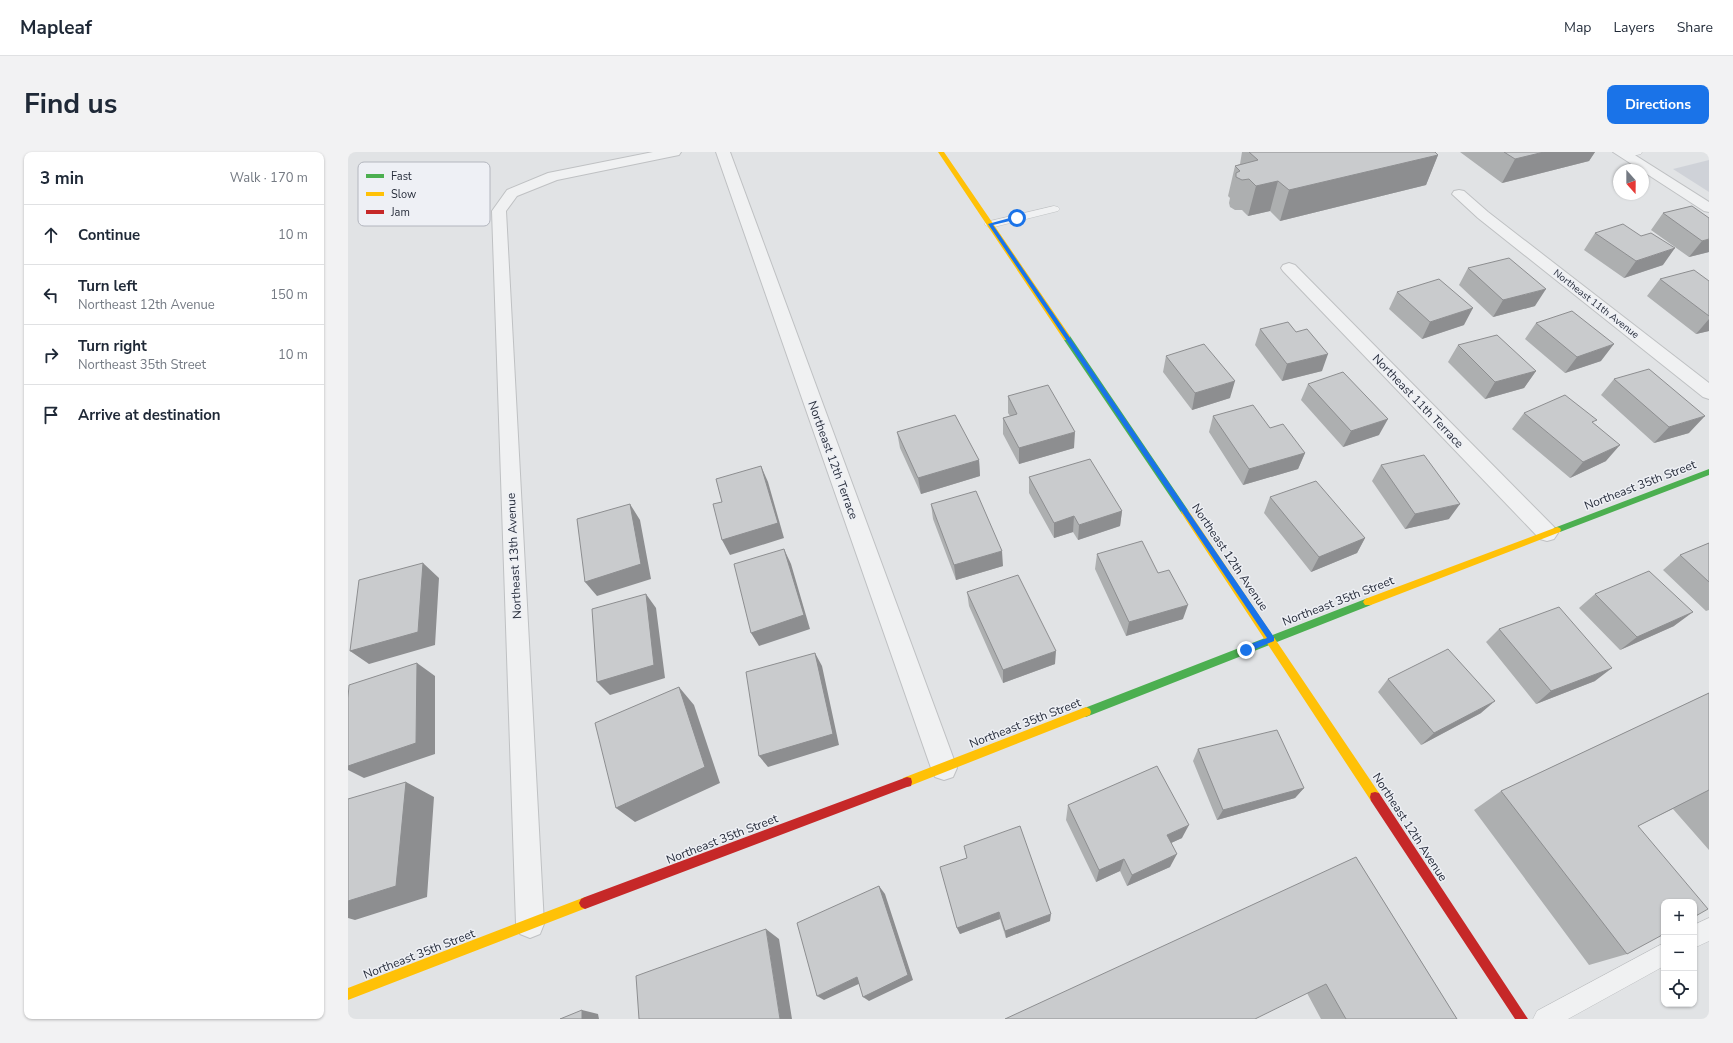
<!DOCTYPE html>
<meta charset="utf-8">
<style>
:root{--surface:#fff;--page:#f2f2f3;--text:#1f2937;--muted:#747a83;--line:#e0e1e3;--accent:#1a73e8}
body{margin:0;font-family:"Nunito Sans",sans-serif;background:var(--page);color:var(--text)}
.controls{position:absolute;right:12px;bottom:12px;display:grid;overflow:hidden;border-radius:8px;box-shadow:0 1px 3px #0004}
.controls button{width:36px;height:36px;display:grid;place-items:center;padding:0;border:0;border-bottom:1px solid var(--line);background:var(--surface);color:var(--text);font:20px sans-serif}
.compass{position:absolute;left:1265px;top:12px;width:36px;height:36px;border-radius:50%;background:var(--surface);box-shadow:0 1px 3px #0004;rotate:159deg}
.stop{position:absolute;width:12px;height:12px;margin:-9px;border:3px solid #1a73e8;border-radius:50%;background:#fff}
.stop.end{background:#1a73e8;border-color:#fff;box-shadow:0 1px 4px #0008}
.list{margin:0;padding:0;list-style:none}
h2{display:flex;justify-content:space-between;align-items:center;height:52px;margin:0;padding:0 16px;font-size:17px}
h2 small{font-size:13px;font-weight:400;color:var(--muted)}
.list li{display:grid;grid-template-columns:26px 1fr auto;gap:12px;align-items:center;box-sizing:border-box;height:60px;padding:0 16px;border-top:1px solid var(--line)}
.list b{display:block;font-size:15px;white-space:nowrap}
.list p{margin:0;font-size:13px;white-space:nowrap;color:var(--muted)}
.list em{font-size:13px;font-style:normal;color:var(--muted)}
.icon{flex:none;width:22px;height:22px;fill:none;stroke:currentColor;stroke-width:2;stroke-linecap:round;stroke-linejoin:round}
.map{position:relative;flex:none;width:1361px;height:867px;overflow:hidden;border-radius:8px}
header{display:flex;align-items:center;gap:24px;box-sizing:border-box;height:56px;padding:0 20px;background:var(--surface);border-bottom:1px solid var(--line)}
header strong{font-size:19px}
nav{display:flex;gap:22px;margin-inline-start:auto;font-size:14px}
.intro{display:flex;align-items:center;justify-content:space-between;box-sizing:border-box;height:96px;padding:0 24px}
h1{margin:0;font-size:28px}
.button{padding:10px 18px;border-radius:8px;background:var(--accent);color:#fff;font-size:14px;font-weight:700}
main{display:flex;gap:24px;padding:0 24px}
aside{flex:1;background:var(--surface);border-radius:8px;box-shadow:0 1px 3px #0004}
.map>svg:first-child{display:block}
.built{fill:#cfd2d8}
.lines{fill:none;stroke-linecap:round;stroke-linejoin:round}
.lane-casing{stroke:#bfc1c3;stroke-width:1}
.street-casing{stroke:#bfc1c3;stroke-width:2}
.lane{fill:#f0f1f2;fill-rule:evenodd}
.street{fill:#f0f1f2;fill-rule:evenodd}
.fast{fill:#4caf50;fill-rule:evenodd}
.slow{fill:#ffc107;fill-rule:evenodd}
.jam{fill:#c62828;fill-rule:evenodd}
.wall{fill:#adafb0}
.shaded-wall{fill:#8d8e90}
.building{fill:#c9cbcd;stroke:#8d8e90}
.route{fill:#1a73e8}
.labels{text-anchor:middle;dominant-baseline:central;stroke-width:3;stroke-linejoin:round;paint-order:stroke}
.far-street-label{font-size:10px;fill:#292f3d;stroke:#eef0f5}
.street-label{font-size:12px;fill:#292f3d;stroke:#eef0f5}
.key{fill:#eef0f5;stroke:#b3b6be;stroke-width:1}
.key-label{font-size:11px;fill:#292f3d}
</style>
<header>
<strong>Mapleaf</strong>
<nav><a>Map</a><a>Layers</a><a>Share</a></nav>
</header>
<div class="intro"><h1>Find us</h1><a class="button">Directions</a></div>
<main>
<aside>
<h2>3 min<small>Walk · 170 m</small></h2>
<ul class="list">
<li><svg class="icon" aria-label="ahead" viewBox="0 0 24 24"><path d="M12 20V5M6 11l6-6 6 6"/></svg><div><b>Continue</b></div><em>10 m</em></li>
<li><svg class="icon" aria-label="left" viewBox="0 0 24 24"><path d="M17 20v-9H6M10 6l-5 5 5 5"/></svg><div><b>Turn left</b><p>Northeast 12th Avenue</p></div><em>150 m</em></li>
<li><svg class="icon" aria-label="right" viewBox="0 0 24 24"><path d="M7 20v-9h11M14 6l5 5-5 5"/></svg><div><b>Turn right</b><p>Northeast 35th Street</p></div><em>10 m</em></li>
<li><svg class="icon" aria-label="arrive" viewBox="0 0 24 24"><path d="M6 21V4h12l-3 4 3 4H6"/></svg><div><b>Arrive at destination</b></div></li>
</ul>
</aside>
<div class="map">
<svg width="1361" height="867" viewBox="0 0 1361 867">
<rect width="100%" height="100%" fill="#e1e3e5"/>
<path class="built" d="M1361,8v32l-36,-23z"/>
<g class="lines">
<defs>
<path id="lane" d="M1275,0h19l-1,2 -17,4 -5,-3z
M706,54l4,1 2,2 -2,2 -68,17 -6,-4 2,-2z
M1361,766v23l-15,7v-23z
M1316,791v23l-96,53h-35l4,-8z"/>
<path id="street" d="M305,0h28l-2,3 -5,1 -117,24 -40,16 -11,15 38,713 -4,10 -10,4 -10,-4 -4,-10 -24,-713 15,-21 41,-17z
M368,0h14l227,616 -4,9 -9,3 -9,-3 -4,-9z
M1265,0h17l79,50v10l-5,-1z
M1111,38l5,1 24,21 221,171v16l-6,-2 -225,-179 -26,-24 2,-3z
M941,111l6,2 259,262 4,6 -4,6 -7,2 -7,-2 -257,-268 -2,-3 2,-3z"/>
</defs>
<use href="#lane" class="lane-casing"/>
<use href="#street" class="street-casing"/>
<use href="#lane" class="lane"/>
<use href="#street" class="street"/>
<path class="fast" d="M716,184h6l118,174 1,2 -1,2h-6l-118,-174z
M1361,317v6l-149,57h-6l-1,-2 1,-2z
M1020,446l3,1 2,3 -2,3 -285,112 -4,-2 -1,-3 1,-3z"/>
<path class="slow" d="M590,0h6l126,184v4h-6z
M837,357l3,1 191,283 1,4 -1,4 -4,1 -4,-1 -189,-287 -1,-2 1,-2z
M1209,375l3,1 1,2 -1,2 -189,73h-6l-2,-3 2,-3z
M738,555l4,2 1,3 -1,3 -183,72 -4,-1 -1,-4 1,-4z
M237,745l4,2 2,4 -2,4 -241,93v-12z"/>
<path class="jam" d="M559,625l4,1 1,4 -1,4 -4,1 -322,122 -4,-2 -2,-4 2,-4 4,-2z
M1027,640l4,1 149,226h-13l-144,-218 -1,-4 1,-4z"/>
</g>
<path class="wall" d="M894,0h193l3,3 -12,30 -146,36 -10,-10 -22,5 -6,-6h-7l-5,-3 -1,-4 1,-5 -2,-2 7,-30 5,-2z
M1112,0h135l-6,9 -87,22z
M1344,54l17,46 -20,5 -38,-27 12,-17z
M1247,81l68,32 -39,13 -40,-28z
M1120,116l67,38 -42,11 -34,-32z
M1312,127l49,2v50l-13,3 -49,-38z
M1049,140l67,33 -42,14 -33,-30z
M1188,171l65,38 -36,12 -40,-34z
M912,177l62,42 -40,10 -27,-36z
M1110,193l78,26 -12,17 -39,11 -37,-37z
M818,204l64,42 -38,12 -29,-38z
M1266,227l75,54 -35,10 -53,-48z
M960,232l71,51 -36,12 -42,-47z
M660,244l66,52 -55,16 -16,-30v-16l7,-2 -2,-3z
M1176,261l70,11 12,37 -36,17 -58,-49z
M865,264l57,12 35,25 -7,16 -55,16 -34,-53z
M549,280l82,28 1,16 -59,18 -21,-46z
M1033,313l68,54 -44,10 -33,-48z
M681,325l93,34 -2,15 -42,14 -5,-8 -19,6 -25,-45z
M922,345l95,41 -8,15 -46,19 -47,-59z
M583,352l72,62 -47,14 -23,-61z
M1361,391v67l-3,1 -43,-41 17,-15z
M749,402l61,19 25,46 -57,17 -31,-67z
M619,440l88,72 -52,19 -34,-77z
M1247,442l79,32 -54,24 -41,-42z
M1151,477l96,52 -59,23 -50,-62z
M1040,527l93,34 -60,32 -43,-53z
M1361,541v157l-36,-41 -35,17 -11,128 -38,11 -115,-155 27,-19z
M850,597l106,39 -9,10 -78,22 -24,-59z
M720,653l114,33 -11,5 -1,24 -43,19 -7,-15 -24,11 -30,-62z
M616,694l86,75 -44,17 -6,-19 -40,15 -3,-6 10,-70z
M1008,705l101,162h-136l-14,-26z"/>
<path class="shaded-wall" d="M1196,0h51l-6,9 -87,22 13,-24z
M1090,3l-12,30 -146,36 9,-31z
M930,29l-8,30 -22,5 8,-30z
M1361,87v13l-20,5 13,-16z
M1327,96l-12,17 -39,13 12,-17z
M1198,137l-11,17 -42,11 10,-17z
M1125,156l-9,17 -42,14 8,-17z
M1361,167v12l-13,3z
M1266,192l-13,17 -36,12 12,-16z
M980,202l-6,17 -40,10 5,-17z
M1188,219l-12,17 -39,11 10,-17z
M887,229l-5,17 -38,12 3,-17z
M1357,264l-16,17 -35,10 15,-16z
M1040,267l-9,16 -36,12 8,-16z
M727,280l-1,16 -55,16v-16z
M1272,293l-14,16 -36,17 13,-16z
M957,301l-7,16 -55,16 6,-16z
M631,308l1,16 -59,18 -3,-16z
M413,314l7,16 16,56 -54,17 -8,-15z
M282,352l10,16 11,59 -54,17 -12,-14z
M1112,352l-11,15 -44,10 10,-15z
M774,359l-2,15 -42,14 1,-15z
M726,364l-1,16 -19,6v-15z
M1017,386l-8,15 -46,19 8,-15z
M436,397l7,15 19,65 -51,17 -8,-13z
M654,399l1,15 -47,14 -2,-15z
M75,411l16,15 -4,67 -66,19 -19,-13z
M298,442l10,14 9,70 -55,17 -13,-13z
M840,453l-5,14 -57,17 3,-14z
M1345,460l-19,14 -54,24 17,-13z
M708,499l-1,13 -52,19v-13z
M467,501l7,13 17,79 -71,22 -9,-11z
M69,511l18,13v78l-71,24 -16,-8v-4z
M1264,516l-17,13 -59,23 15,-13z
M331,535l15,18 26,78 -85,39 -19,-14z
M1147,549l-14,12 -60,32 13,-12z
M58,630l28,15 -7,100 -72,23 -7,-2v-17z
M956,636l-9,10 -78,22 6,-10z
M841,673l-7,13 -22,10 7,-13z
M829,702l-7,13 -43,19 5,-11z
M776,707l-4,12 -24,11 3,-12z
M531,734l6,8 28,86 -44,21 -6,-4z
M651,760l1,7 -40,15 -3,-6z
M703,762l-1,7 -44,17 -1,-7z
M418,777l13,10 13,80h-12z
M509,825l6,5 -39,18 -7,-4z
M234,858l16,4 1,5h-17z"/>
<path class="building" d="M901,0h186l3,3 -149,35 -11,-9 -22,5 -7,-7 -7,1 -6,-3v-4l4,-2 -5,-5 23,-6z
M1156,0h40l-29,7z
M1344,54l17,12v21l-7,2 -39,-28z
M1275,72l18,12 10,-3 24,15 -39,13 -41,-28z
M1161,106l37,31 -43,11 -35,-32z
M1346,118l15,11v35l-49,-37z
M1091,127l34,29 -43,14 -33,-30z
M1224,159l42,33 -37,13 -41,-34z
M940,170l8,10 11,-3 21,25 -41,10 -27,-35z
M1149,183l39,36 -41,11 -37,-37z
M856,192l31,37 -40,12 -29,-37z
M1301,217l56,47 -36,11 -55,-48z
M995,220l45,47 -37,12 -43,-47z
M700,233l27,47 -56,16 -16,-30 14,-4 -9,-18z
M1217,243l32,25 -5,2 28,23 -37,17 -59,-49z
M905,253l17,23 13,-4 22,29 -56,16 -36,-53z
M607,263l24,45 -61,18 -21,-46z
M1076,303l36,49 -45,10 -34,-49z
M742,307l32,52 -43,14 -5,-9 -20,7 -25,-46z
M413,314l17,57 -56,17 -9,-36 9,-2 -6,-23z
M968,329l49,57 -46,19 -49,-60z
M628,339l26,60 -48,14 -23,-61z
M282,352l11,60 -56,18 -8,-63z
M794,389l16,32 11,-3 19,35 -59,17 -32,-68z
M1361,391v39l-29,-27z
M436,397l20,66 -53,18 -17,-69z
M75,411l-5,69 -68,19 9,-71z
M1301,419l44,41 -56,25 -42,-43z
M670,423l38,76 -53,19 -36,-78z
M298,442l8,71 -57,17 -5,-73z
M1211,455l53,61 -61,23 -52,-62z
M1100,497l47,52 -61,32 -46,-54z
M467,501l18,81 -74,22 -13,-84z
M69,511l-1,80 -68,23v-68l1,-13z
M331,535l26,80 -89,41 -21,-85z
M1361,541v97l-71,36 70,83 -14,8v-15h-30v32l-37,20 -126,-163z
M929,578l27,58 -81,22 -25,-61z
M809,614l32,59 -22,10 10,19 -45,21 -8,-16 -25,11 -31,-65z
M58,630l-10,104 -48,15v-102z
M672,674l31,88 -46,17 -6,-19 -42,16 -17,-61 27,-9 -3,-12z
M1008,705l101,162h-111l-20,-35 -71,35h-250z
M531,734l29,89 -45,22 -6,-20 -40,19 -20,-73z
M418,777l14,90h-141l-3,-43z
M234,858v9h-22z"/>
<path class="route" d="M669,64l1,3 -25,6 281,412v4l-28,12 -3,-1v-5l24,-9 -279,-414z"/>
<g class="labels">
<g class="far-street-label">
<text transform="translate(1248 152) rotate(38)">Northeast 11th Avenue</text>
</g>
<g class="street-label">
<text transform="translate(1070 249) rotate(46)">Northeast 11th Terrace</text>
<text transform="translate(485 308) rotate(70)">Northeast 12th Terrace</text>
<text transform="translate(1292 333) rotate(-21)">Northeast 35th Street</text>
<text transform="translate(166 404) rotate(-93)">Northeast 13th Avenue</text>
<text transform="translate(882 405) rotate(56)">Northeast 12th Avenue</text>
<text transform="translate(990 449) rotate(-21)">Northeast 35th Street</text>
<text transform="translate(677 571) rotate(-21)">Northeast 35th Street</text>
<text transform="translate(1062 675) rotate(57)">Northeast 12th Avenue</text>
<text transform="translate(374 687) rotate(-21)">Northeast 35th Street</text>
<text transform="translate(71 802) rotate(-21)">Northeast 35th Street</text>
</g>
</g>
<rect x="10" y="10" width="132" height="64" rx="6" class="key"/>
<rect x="18" y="22" width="18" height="4" fill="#4caf50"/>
<rect x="18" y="40" width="18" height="4" fill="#ffc107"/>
<rect x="18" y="58" width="18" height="4" fill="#c62828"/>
<g class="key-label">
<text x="43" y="28">Fast</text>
<text x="43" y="46">Slow</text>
<text x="43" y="64">Jam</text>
</g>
</svg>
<div class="controls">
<button>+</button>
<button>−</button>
<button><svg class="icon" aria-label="locate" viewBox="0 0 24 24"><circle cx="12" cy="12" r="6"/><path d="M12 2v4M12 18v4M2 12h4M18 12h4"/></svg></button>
</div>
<svg class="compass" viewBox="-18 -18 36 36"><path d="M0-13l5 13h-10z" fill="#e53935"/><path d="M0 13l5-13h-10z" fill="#747a83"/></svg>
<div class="stop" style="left:669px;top:66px"></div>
<div class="stop end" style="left:898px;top:498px"></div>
</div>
</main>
